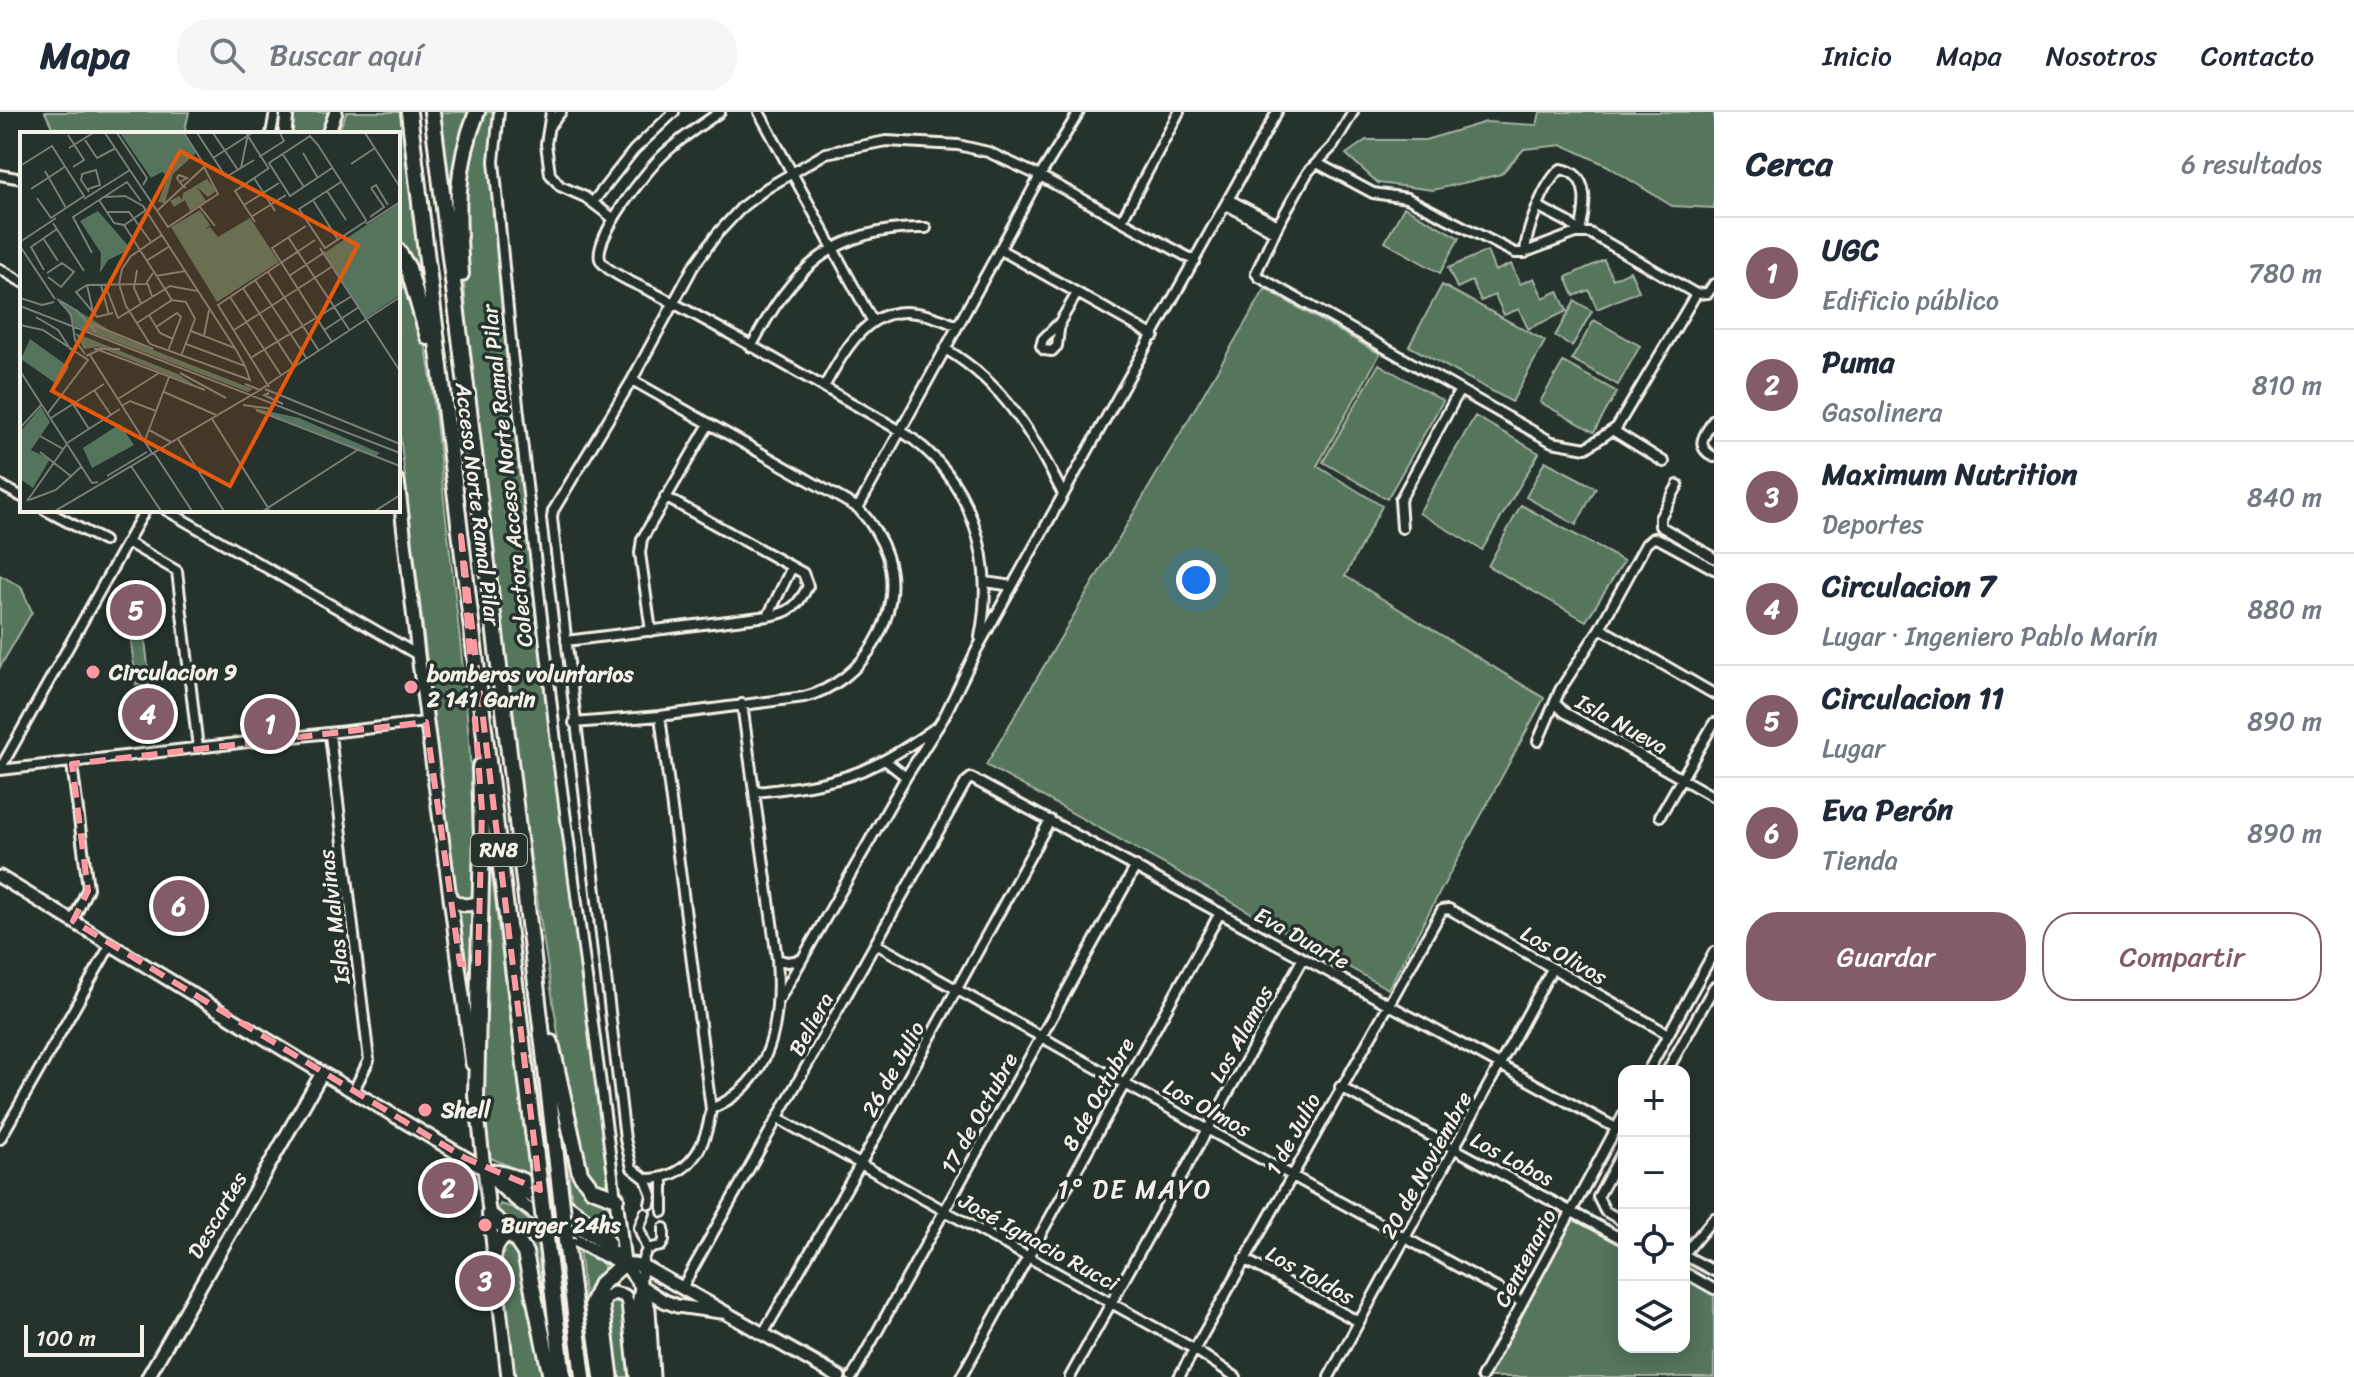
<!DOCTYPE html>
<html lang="es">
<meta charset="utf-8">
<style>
:root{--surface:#fff;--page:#f6f6f7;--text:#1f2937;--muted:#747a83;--line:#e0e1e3;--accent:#845c67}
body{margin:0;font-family:Sriracha,sans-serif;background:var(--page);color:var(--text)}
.controls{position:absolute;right:24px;bottom:24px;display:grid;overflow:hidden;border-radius:16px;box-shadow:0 4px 20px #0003}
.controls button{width:72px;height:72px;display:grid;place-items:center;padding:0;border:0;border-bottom:2px solid var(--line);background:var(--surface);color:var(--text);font:40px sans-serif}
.scale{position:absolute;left:24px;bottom:20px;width:120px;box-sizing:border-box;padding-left:8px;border:4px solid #f4f1e8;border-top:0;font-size:22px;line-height:28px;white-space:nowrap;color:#f4f1e8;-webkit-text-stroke:6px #26332d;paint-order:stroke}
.you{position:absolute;left:1196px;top:468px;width:28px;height:28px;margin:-20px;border:6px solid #fff;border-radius:50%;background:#1a73e8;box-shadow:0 0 0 12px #1a73e833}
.badge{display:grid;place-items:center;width:52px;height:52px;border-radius:50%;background:var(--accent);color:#fff;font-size:26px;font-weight:700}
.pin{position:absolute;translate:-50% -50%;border:4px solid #fff;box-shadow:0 2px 8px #0006}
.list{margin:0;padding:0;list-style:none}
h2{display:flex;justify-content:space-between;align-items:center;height:104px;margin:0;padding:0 32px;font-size:34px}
h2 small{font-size:26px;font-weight:400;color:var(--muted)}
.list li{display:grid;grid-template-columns:52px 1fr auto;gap:24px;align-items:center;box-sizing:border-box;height:112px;padding:0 32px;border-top:2px solid var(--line)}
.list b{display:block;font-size:30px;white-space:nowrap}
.list p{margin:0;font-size:26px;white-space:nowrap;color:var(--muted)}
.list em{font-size:26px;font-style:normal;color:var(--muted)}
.actions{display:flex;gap:16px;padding:24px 32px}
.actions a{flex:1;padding:18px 0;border:2px solid var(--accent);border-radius:32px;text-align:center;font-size:28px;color:var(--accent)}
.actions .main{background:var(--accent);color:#fff}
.icon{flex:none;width:44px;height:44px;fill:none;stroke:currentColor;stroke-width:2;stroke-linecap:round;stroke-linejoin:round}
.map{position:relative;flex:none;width:1714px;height:1265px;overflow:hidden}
header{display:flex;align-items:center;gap:48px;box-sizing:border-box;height:112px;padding:0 40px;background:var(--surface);border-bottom:2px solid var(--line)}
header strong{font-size:38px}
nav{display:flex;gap:44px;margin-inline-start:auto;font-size:28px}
.search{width:560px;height:72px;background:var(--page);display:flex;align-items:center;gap:20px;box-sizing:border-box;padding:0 28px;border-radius:32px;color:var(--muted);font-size:30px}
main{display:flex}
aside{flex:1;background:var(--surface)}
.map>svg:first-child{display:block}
.green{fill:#55745d;stroke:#a4b2a2;stroke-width:2}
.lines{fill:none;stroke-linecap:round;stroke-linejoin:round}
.stream{stroke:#9aa7a8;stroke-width:2}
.street-casing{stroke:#f4f1e8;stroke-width:14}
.secondary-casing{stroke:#f4f1e8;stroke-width:17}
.highway-casing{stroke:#f4f1e8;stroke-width:20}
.street{stroke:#26332d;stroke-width:8}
.secondary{stroke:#26332d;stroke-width:11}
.highway{stroke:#26332d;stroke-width:14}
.highway-bridge-casing{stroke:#f4f1e8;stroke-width:20;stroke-linecap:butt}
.highway-bridge{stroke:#26332d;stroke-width:14}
.marked{fill:none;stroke:#ff9aa2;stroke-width:6;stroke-dasharray:16 10;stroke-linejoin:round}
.poi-dot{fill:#ff9aa2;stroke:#26332d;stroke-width:3}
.labels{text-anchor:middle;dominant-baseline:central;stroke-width:7;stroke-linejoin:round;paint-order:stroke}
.shield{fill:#26332d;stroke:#b6b8b0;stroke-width:2}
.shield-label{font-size:20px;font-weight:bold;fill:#f4f1e8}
.street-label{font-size:22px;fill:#f4f1e8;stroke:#26332d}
.poi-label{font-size:22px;font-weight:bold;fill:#f4f1e8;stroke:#26332d;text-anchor:start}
.quarter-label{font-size:26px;letter-spacing:2px;fill:#f4f1e8;stroke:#26332d}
.inset-road{fill:none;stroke:#787f78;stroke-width:2}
.view{fill:#e8590c;fill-opacity:0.15;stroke:#e8590c;stroke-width:4}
.inset-edge{fill:none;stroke:#f4f1e8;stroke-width:4}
</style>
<header>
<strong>Mapa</strong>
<div class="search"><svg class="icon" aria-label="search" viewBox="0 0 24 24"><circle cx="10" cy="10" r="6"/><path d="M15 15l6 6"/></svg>Buscar aquí</div>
<nav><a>Inicio</a><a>Mapa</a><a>Nosotros</a><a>Contacto</a></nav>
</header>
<main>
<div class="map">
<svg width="1714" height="1265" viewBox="0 0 1714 1265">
<rect width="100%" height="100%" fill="#26332d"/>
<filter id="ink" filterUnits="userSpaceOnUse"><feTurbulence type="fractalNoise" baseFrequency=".0125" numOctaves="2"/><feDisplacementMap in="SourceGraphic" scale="16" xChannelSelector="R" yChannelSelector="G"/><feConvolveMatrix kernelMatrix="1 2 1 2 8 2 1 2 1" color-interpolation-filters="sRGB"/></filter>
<g filter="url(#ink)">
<path class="green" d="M45,0h144l-5,22h-96l-36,-7z
M292,0h36l-7,22h-30z
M347,0h53l22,183 -24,-50v-111h-61z
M436,0h37l-22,105z
M482,0h14l-4,62 13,155 51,442 54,402 -2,8 -8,6 -18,-19 -8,-32 -47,-302 -57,-460 -7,-110 1,-99z
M1540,0h174v96l-42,-2 -66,-41 -43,-20 -39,4 -23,25 -68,16 -55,-7 -32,-29 20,-14h59l61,-18 51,3z
M1404,95l55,31 -19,35 -55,-31z
M1487,139l8,20 16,-7 9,20 14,-6 9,20 15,-7 9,20 -39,18 -9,-20 -15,6 -9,-20 -14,6 -9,-20 -15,7 -9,-20z
M398,144c6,15 13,30 17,45 19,65 23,149 31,217 15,125 30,249 27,375l-3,5 -5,2 -10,-7 -57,-474z
M1604,148l9,19 17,-8 9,20 -42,18 -8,-19 -15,6 -8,-19z
M1442,173l103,56 -33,61 -103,-56z
M1265,177l115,65 -63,112 65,40 -37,70 199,122 -156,291 -402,-224z
M1575,189l17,10 -20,35 -17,-10z
M1594,208l46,26 -22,39 -46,-26z
M1563,250l54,30 -23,40 -54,-30z
M1379,252l64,37 -56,98 -64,-37z
M1475,304l64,37 -57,97 -63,-37z
M1545,349l51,27 -20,37 -50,-28z
M1521,393l103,56 -38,60 -98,-55z
M0,463l21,12 11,25 -32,55z
M144,519l6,53 -14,1 -6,-53z
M487,735l2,4 41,325 -41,-19 -9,-85z
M458,799h14l-3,94z
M554,954l22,103 32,37 1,7 -5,7 -32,-18z
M500,1092l14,4 21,18 17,133 -15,-73 -40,-73z
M1570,1099l54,29v107h60v-74l30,17v87h-236z
M507,1129l5,1 5,5 30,130h-33l-14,-119v-7z
M579,1136l25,17v6l-11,12 -4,10 10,84h-6z
M613,1186l11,4 8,75h-15l-9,-69 2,-8z"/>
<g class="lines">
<path class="stream" d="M695,1175l69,39
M769,1217l82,45"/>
<defs>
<path id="street" d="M499,0l-5,49 18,191 45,399 59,447
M551,0l-5,32 4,30 10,12 25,11 29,22
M720,0c-20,14 -41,27 -58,44 -16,15 -68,81 -62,103 4,13 43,28 56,35 83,43 163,91 245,137 70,44 95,127 79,206
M759,0l114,210
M1353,0l-20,34 -25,26 -30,53 -22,48 3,4 293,165 34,6 31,-21 79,-133
M549,15l12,-15
M271,22l4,-22
M1317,51l56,30 34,5 108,55h8l53,-20h14l106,61 12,-1 6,-9
M0,63l22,4
M1230,88l48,25
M593,90l41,-52 40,-38
M1227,93l47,27
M1122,108l57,-108
M1001,138l153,86
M1525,141c1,-22 19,-71 36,-84 31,5 24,41 19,63l-12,-10 -29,-15
M0,157l22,13
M1060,210l-3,24 -5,5 -8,-1 -3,-4 2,-7 17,-17 16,-27
M751,235c41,-77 82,-121 175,-119
M947,238c58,35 86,85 116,144
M824,275c33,-61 59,-96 133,-61
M1714,307c-9,16 -21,26 0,38
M1614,319l50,31
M0,373l22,12
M1678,373l-18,33v8l54,32
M858,396l182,-332 39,-64
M45,398l59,31
M166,398l252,145
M1402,416l-2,-28 60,-110
M127,430l50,29 21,177
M986,470l26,4
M768,504l24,-49
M1600,516l114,66
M651,519l-11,-78 2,-14 67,-115
M566,529l202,-25c22,-3 30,-10 40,-30l-5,-13 -138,-76
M1555,591l9,9 150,85
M660,604l51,393c-5,39 -22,70 -65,70l-14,-11 -7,-29 -73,-621 1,-7 79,-131 61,-113 24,-33 26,-28 24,-18 59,-35 60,-12 72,4 30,7 52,24 155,85
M574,611l86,-7 144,-19c58,-14 102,-82 83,-141 -6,-19 -16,-34 -29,-48l-226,-128
M330,623l39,325 -16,32
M1538,629l22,-51 40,-62 46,-84 7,-6 6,1 55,30
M886,649l20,16
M72,652l16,124 -15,33
M0,657l145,-259
M0,658l426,-48
M756,680c81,-9 111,-15 179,-64
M1660,704l54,-93
M876,832l249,140 397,218
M777,847l10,3 14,-2
M780,886l126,-221 38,-60 33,-68 300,-537
M1648,959l66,-119
M1667,959l47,-84
M1340,975l284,153
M711,997c63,-27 70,-89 66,-150l-35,-255
M779,1007l415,230 42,28
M0,1027l111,-195
M1624,1037l-26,48 7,14 19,11
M646,1067l6,16 -2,9
M663,1100v-34
M647,1137l14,-3 3,-5v-13
M1684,1142l30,-36
M1684,1143l30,16
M1244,1147l115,63
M1684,1160l30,17
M641,1173l2,-26 4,-10 -8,-21 6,-15
M682,1176l284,-506 5,-4 645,350
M763,1222l98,-171 189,-343
M852,1265l284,-511
M961,1265l259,-464
M1070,1265l233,-419
M1179,1265l263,-467 7,-1 219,125
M1329,1265l223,-408
M1482,1265l142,-263"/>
<path id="secondary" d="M285,22l2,-22
M328,22l8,-22
M398,369l20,174 54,409
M0,765l322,196 210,124 71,46 21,20 17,23 23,15 13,5 44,6
M450,786c11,8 18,9 30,3
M475,977l33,288
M494,1059c36,5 94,43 115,72
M493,1067c21,24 101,76 131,84 7,1 12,1 19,3l196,111
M616,1086l8,64
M641,1175l8,22 4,68
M641,1175l-3,17 6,73
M148,1265l174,-304
M612,1265l-9,-72 3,-7 8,-5 11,3 3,7 8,74"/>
<path id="highway" d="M409,0l128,1052
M432,0l37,298 90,771
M398,139l10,17 20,69
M461,162c-4,-60 -7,-105 16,-162
M551,931l29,130 12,16 24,9
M476,984l6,-258 -2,-71
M490,1103l21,17 14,21 26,124
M545,1117l18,148
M566,1128l17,137
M494,1142c1,-12 8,-19 20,-19
M602,1265l-10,-73 8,-19 24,-22"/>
</defs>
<use href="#street" class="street-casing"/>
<use href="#secondary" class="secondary-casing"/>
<use href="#highway" class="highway-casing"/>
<use href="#street" class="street"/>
<use href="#secondary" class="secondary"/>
<use href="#highway" class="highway"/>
<defs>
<path id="highway-bridge" d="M537,1052l8,65
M559,1069l7,59"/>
</defs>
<use href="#highway-bridge" class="highway-bridge-casing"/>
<use href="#highway-bridge" class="highway-bridge"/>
</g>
</g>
<path class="marked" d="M461,424l79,654 -75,-32 -392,-237 15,-30 -16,-127 354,-42 34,242 18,-1 4,-153z"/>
<g class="poi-dot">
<circle cx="93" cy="560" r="8"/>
<circle cx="411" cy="575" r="8"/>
<circle cx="425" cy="998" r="8"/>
<circle cx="485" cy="1113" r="8"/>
</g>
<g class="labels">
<rect class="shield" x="471" y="722" width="56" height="32" rx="6"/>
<g class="shield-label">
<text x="499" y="738">RN8</text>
</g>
<g class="street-label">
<text transform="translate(507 364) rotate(-96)">Colectora Acceso Norte Ramal Pilar</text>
<text transform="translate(478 392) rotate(83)">Acceso Norte Ramal Pilar</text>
<text transform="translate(1622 612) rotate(29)">Isla Nueva</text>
<text transform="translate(334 805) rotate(-97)">Islas Malvinas</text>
<text transform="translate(1302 826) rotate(29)">Eva Duarte</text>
<text transform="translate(1564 843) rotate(30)">Los Olivos</text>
<text transform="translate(811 912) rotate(-61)">Beliera</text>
<text transform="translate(1241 922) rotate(-61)">Los Alamos</text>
<text transform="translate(893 957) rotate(-61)">26 de Julio</text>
<text transform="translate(1098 982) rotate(-61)">8 de Octubre</text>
<text transform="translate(1207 996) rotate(29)">Los Olmos</text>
<text transform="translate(979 1001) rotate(-61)">17 de Octubre</text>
<text transform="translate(1293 1022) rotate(-61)">1 de Julio</text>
<text transform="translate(1512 1047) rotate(28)">Los Lobos</text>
<text transform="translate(1426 1053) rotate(-61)">20 de Noviembre</text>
<text transform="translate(217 1103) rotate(-60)">Descartes</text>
<text transform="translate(1039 1130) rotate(29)">José Ignacio Rucci</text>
<text transform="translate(1525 1146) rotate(-62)">Centenario</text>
<text transform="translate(1310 1163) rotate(29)">Los Toldos</text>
</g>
<g class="poi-label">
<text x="109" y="560">Circulacion 9</text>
<text x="427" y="562">bomberos voluntarios<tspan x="427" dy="25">2 141 Garin</tspan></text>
<text x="441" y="998">Shell</text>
<text x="501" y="1113">Burger 24hs</text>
</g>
<g class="quarter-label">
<text x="1135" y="1077">1° DE MAYO</text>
</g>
</g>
<g transform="translate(20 20)">
<rect width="380" height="380" fill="#26332d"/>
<path d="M100,1h63l14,19 -24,22 -8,29 -7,-1 10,-26 -6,-4 -11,6zM187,47l9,12 -8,6 -11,-10 9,14 -16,10 -5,-11 -11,7 -4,-6 9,-5 3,4 1,-7zM380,71v92l-34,23 -42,-65zM180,78l10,15 -5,4 5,-2 8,10 32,-19 29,44 -62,40 -46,-75zM78,79l33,38 -23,11 -8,13 1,-20 -21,-32zM41,168l59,37 133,52 -5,3 -173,-66zM55,201l103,41 18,12 -98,-39 -14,2zM10,207l39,28 -11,18 -37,-26zM21,275l9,15 -19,28 19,9 -17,29 -13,-9v-47zM230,275l49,11 81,35 -4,3zM100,292l14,21 -42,23 -9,-20z" fill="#55745d"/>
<path class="inset-road" d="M85,1l63,94 50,-33 -14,-27M97,1l30,45 -4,7M177,1l29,44 28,-17M193,1l25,37M226,1l23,36M345,1l35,54M48,3l16,25 -11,7M65,8l12,18 19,-10M49,16l24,-15M262,21l22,34M283,21l15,25M239,25l25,-16 -4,-8M193,26l39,-25M331,32l24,-16M0,34l32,-20 32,50 -33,22 -14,-20M221,36l7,-34M312,36l-42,28 -21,-33 41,-27 8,9 48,75v1l-41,27 -26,-39 42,-27M25,39l21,37M234,46l21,33M160,50l7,-4 -8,-3 -2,3 2,3 4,5 3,2M351,56l5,-3 12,20M11,57l35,-23M68,57l12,-4 -4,-15 -14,4 -1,6 8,12M307,59l19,29M84,65l21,-1 18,10 92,142M64,67l46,-29M79,68l15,23M293,68l25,40M224,73l35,-22M180,75l15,19M138,78l47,-44 -21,-33M87,80h22l22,30M231,85l35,-22M350,85l14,-10 -13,-19M235,90l-20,-31 34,-23M33,91l31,48M94,91l10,2 48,75M346,92l34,-22M103,94l23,-16M286,94l-34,22 60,94M142,103l-31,21 -9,13 -3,15 7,22 24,38 100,36 -5,-14 -59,-22M268,105l62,94M23,106l15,23M0,110l36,-24M0,114l35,53M300,116l80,123M72,121l-19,-36 54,-35 14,19M126,129l24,-15M24,138l-13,-23 26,-18M117,138l-3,18 7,15M248,140l51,79M27,141l15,-10 12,9 -13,15 -13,-10M136,144l29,-5M269,144l36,-24M235,148l52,79M67,153l6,27M81,153l8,30M85,153l13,33 52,-32 27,5M223,156l51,79M132,164l-5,-14 6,-9M210,165l51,78M0,166l22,7 12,-3M37,167l22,13M39,169l12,13 4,26 10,14M0,174l380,147M58,180l18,20M93,181l-16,4 -21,-25 11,-7 60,-1M129,183l11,18 13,6M16,185l22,13 13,20M117,191l35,-23 14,2 9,17 -14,37M72,192l61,25M0,193l23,5 45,30 -40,53M136,195l21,-14 4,4 -13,34M214,198l99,-64M304,198l35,-23M171,199l44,17 10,18M184,204l5,-26M74,217h26M70,223l62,98M66,224l13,-6 106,40M232,225l100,-61M0,239l72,112 6,-1M160,241l46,25M254,248l126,-83M225,252l15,6 14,-10M249,255l-51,-82 97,-65M245,257l135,55M74,258l17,25M144,260l52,23M249,261l-5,2 19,9M98,267l41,-26M53,272l16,25M223,273l30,4M102,274l8,-5 26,10M236,278l144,56M31,286l53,-34M192,287l58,92M0,296l22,-24M129,298l22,12M20,304l23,13M158,307l46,72M125,308l24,-63M47,311l53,-34M20,320l32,25M134,321l38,58M111,334l30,45M87,344l40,-24M9,368l27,-10 26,-24M7,369l40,-57M35,379l205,-121M243,379l96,-62M355,379l25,-16"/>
<path class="view" d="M160,19l178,94 -128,241 -178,-95z"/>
<rect width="380" height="380" class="inset-edge"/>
</g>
</svg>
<div class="controls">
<button>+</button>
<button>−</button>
<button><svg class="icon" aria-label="locate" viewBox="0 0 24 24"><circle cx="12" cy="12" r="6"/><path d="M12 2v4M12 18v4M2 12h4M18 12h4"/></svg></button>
<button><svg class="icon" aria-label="layers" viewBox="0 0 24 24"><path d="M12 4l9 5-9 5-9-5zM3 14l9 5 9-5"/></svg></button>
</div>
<div class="scale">100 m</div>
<div class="you"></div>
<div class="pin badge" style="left:270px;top:612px">1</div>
<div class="pin badge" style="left:448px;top:1076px">2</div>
<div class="pin badge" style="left:485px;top:1169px">3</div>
<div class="pin badge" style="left:148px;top:602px">4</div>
<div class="pin badge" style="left:136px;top:498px">5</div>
<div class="pin badge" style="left:179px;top:794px">6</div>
</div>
<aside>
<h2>Cerca<small>6 resultados</small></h2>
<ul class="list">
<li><span class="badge">1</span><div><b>UGC</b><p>Edificio público</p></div><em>780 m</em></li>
<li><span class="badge">2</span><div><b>Puma</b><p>Gasolinera</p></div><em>810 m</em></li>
<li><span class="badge">3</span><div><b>Maximum Nutrition</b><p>Deportes</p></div><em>840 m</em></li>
<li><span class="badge">4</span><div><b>Circulacion 7</b><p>Lugar · Ingeniero Pablo Marín</p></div><em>880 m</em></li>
<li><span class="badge">5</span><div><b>Circulacion 11</b><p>Lugar</p></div><em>890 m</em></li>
<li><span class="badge">6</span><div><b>Eva Perón</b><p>Tienda</p></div><em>890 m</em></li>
</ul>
<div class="actions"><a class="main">Guardar</a><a>Compartir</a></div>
</aside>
</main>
